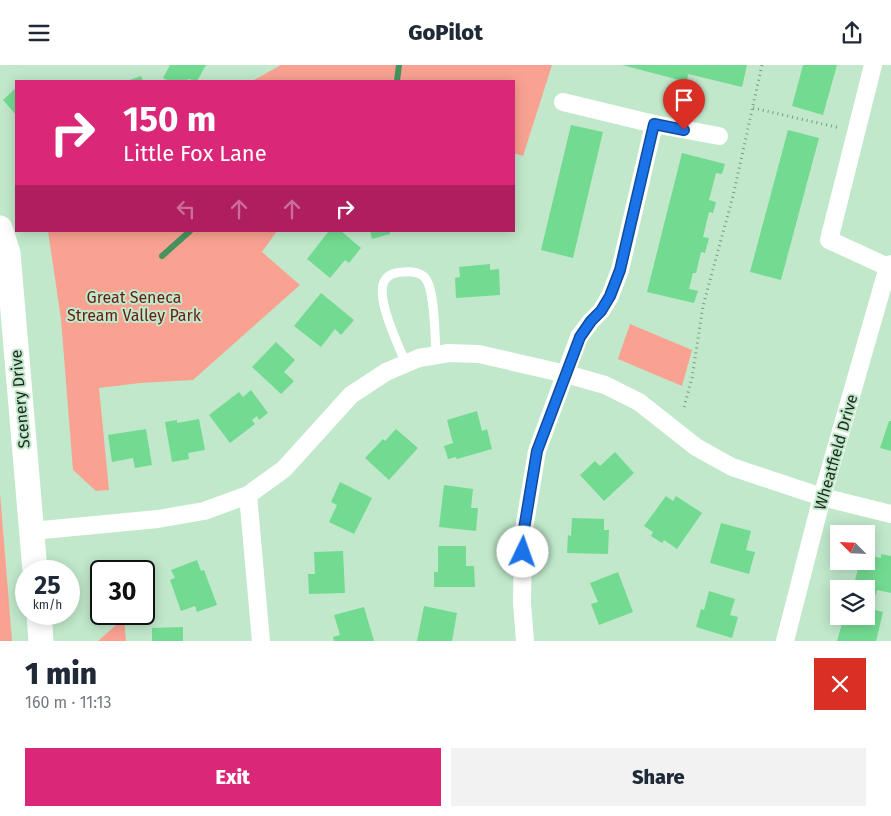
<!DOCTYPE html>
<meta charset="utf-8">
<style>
body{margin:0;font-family:"Fira Sans",sans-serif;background:#f2f2f3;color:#1f2937;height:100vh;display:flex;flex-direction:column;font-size:19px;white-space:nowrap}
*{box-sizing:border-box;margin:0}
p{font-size:16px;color:#747a83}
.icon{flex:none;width:28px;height:28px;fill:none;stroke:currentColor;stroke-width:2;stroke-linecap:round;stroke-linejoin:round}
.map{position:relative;height:576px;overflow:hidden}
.side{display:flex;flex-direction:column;background:#fff;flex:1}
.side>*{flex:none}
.hud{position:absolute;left:15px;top:15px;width:500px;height:152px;border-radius:0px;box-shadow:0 2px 12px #0003;background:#db2777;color:#fff;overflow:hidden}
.needle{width:32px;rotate:294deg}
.tools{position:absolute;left:830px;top:460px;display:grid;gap:10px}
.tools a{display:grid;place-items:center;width:45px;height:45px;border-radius:0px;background:#fff;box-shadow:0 2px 12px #0003;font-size:25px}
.speed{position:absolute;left:15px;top:495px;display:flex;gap:10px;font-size:25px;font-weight:700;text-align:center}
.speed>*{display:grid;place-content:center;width:65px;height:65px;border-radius:50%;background:#fff;box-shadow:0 2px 12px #0003;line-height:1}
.speed small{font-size:12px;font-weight:400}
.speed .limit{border:2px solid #111;border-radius:8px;background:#fff;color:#111}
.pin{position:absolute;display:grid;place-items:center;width:42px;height:42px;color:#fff;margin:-51px -21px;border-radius:50% 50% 50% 0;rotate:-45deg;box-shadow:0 0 5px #0007}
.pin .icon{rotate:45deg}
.me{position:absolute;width:55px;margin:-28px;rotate:3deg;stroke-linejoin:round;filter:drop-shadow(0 0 4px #0008)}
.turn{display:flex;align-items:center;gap:18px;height:105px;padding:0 25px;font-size:22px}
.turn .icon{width:65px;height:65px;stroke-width:2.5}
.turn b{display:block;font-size:35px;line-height:42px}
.lanes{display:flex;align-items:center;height:48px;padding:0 25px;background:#0003;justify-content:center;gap:25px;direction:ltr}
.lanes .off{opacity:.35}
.round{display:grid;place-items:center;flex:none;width:52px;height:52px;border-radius:0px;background:#f2f2f3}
.summary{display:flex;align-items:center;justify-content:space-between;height:85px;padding:0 25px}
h1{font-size:30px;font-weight:800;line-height:38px}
.button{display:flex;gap:10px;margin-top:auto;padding:10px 25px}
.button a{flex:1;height:58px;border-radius:0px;background:#db2777;color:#fff;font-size:20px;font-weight:800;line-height:58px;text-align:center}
.button a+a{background:#f2f2f3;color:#1f2937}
header{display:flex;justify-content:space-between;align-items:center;height:65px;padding:0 25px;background:#fff;font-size:22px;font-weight:800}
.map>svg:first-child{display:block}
.green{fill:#f9a291}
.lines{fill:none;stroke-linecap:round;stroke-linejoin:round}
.stream{stroke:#46935d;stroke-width:6}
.building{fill:#72db91}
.path{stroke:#7c9982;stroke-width:3;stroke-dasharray:1 4;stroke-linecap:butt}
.lane{stroke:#fff;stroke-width:9}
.street{stroke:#fff;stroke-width:18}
.secondary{stroke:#fff;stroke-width:25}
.route-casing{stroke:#114b97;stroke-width:12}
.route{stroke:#1a73e8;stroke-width:9}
.labels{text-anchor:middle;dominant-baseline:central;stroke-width:4;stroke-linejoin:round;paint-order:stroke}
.park-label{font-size:16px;fill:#651e13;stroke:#c1e8ca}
.street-label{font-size:16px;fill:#1a281d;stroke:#c1e8ca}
</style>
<header><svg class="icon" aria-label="menu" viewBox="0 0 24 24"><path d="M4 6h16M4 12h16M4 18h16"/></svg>GoPilot<svg class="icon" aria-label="share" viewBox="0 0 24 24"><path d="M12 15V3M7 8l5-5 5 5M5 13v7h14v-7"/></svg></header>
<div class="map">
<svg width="891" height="576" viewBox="0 0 891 576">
<rect width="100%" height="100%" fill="#c1e8ca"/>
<g class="green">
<polygon points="281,0 552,0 523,91 514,88 514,16 252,16"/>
<polygon points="48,166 277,166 262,187 300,220 193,315 140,318 99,323 109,425 96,426 73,405 61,254"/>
<polygon points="630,259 692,285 682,321 618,294"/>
<polygon points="0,428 12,576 0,576"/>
<polygon points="124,553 126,576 98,576"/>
</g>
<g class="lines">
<g class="stream">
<polyline points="397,16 399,0"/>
<polyline points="162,191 190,166"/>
</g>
</g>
<g class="building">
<polygon points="170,0 206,0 197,16 188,14 187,16 169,16 163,13"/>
<polygon points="622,0 747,0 742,22 688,9 687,17"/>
<polygon points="803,0 837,0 823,50 792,41"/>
<polygon points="141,11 143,16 127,16"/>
<polygon points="16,23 16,50 3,35"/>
<polygon points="571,60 603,67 573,193 541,185"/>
<polygon points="788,65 819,73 781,215 750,207"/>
<polygon points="682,88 725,99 722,109 716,108 709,135 716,137 713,148 709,147 703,172 709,173 705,188 701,187 696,208 693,208 689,224 698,226 694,238 647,227"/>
<polygon points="329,166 341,166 361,183 349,198 345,195 330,213 307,194"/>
<polygon points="370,166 390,166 390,169 372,174"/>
<polygon points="490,199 490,205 499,204 500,230 456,233 455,213 460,212 459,202"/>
<polygon points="321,228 354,255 341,270 335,264 321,282 294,261"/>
<polygon points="276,277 295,295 284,307 294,316 281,329 252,302"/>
<polygon points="251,325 268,348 259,355 257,351 252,355 255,359 230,378 209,350 239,327 243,332"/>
<polygon points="477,346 482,366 487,364 492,384 457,394 456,392 448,394 444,381 453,378 447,355"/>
<polygon points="199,354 205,385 188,388 189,394 172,397 165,357 177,355 177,358"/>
<polygon points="889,356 891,356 891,386 880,383"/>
<polygon points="146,364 152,400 135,403 133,393 112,397 108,370"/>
<polygon points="396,364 418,383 389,415 365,393 383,374 385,376"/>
<polygon points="615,387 634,408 604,436 580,410 595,396 600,401"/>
<polygon points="340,417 372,433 354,469 329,457 337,440 331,437"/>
<polygon points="444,420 473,424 471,443 478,443 476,466 439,462"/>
<polygon points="666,431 673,436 676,431 702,448 677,484 664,475 662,478 651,471 653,467 644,461"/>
<polygon points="572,453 604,454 604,465 609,465 608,489 567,488 568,470 571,471"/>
<polygon points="721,458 751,466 746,485 755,487 749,509 710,498"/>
<polygon points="438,481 466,481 466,501 474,501 475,522 434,522 434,507 438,507"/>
<polygon points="343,486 345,528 309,529 308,509 315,509 314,487"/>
<polygon points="881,489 891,491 891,528 877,525 876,530 866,528 866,522 854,519 860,496 866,496 866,490 881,493"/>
<polygon points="197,495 201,506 204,505 217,540 197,547 195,541 181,546 170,515 175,513 171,505"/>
<polygon points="618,507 633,547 599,560 591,539 598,537 590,518"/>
<polygon points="709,526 735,534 730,550 738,552 732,573 696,562 701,544 704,545"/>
<polygon points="424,541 457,548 452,576 417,576"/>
<polygon points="364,542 374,576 334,576 333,572 340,570 334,550"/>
<polygon points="866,543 883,547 876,576 837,576 842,559 846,561 849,551 866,551"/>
<polygon points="183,562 183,576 152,576 152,563"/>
</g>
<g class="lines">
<g class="path">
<polyline points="753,43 840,63"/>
<polyline points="684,342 692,313 703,241 733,131 762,0"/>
</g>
<path class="lane" d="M406 299C399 281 374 231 385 215 389 208 398 207 405 207 412 206 422 208 426 214 435 227 435 273 436 290"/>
<g class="street">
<polyline points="873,0 829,175 888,202"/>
<polyline points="563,37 654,59 719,71"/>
<polyline points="248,430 261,576"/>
<polyline points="32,466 158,454 204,446 248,430 284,404 351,330 386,307 419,293 449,288 479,289 566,309 605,320 639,337 696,382 732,402 822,432 891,449"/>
<polyline points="525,576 522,538 523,470 537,386 579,272 591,256 601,246 610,231 620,205 654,59"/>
<polyline points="785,576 822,432 888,202 891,199"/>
</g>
<g class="secondary">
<polyline points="0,163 8,188 35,506"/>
<polyline points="39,549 41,576"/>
</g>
</g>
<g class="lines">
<g class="route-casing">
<polyline id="route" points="523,487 523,470 537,386 580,272 591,256 601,246 610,231 620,205 654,59 684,65"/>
</g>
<use href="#route" class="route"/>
</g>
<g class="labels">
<g class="park-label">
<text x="134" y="232">Great Seneca<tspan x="134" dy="18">Stream Valley Park</tspan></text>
</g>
<g class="street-label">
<text transform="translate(20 334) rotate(-95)">Scenery Drive</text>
<text transform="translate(836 387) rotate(-74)">Wheatfield Drive</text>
</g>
</g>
</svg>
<div class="tools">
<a><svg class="needle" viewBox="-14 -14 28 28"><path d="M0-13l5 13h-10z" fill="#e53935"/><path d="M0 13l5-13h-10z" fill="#747a83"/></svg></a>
<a><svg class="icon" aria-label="layers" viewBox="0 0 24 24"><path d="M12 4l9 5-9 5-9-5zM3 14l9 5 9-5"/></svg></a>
</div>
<div class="speed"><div>25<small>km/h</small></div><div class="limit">30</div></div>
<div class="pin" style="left:684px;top:65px;background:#d93025"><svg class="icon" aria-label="arrive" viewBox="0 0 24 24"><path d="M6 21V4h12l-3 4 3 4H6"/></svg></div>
<svg class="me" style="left:523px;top:487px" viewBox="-20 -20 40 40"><circle r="19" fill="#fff"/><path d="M0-13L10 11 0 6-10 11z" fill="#1a73e8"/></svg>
<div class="hud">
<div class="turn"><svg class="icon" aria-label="right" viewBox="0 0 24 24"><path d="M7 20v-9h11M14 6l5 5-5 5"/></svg><div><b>150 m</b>Little Fox Lane</div></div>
<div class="lanes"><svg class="icon off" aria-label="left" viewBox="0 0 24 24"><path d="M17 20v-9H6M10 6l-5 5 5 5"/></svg><svg class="icon off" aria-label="ahead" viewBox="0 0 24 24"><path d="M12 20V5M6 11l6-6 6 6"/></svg><svg class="icon off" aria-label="ahead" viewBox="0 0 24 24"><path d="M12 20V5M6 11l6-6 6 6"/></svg><svg class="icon" aria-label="right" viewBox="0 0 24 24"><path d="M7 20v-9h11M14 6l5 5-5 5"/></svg></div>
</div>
</div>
<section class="side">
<div class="summary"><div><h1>1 min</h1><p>160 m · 11:13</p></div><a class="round" style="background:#d93025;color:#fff"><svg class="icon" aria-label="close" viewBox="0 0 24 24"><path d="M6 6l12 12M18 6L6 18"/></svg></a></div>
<div class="button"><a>Exit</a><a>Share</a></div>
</section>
